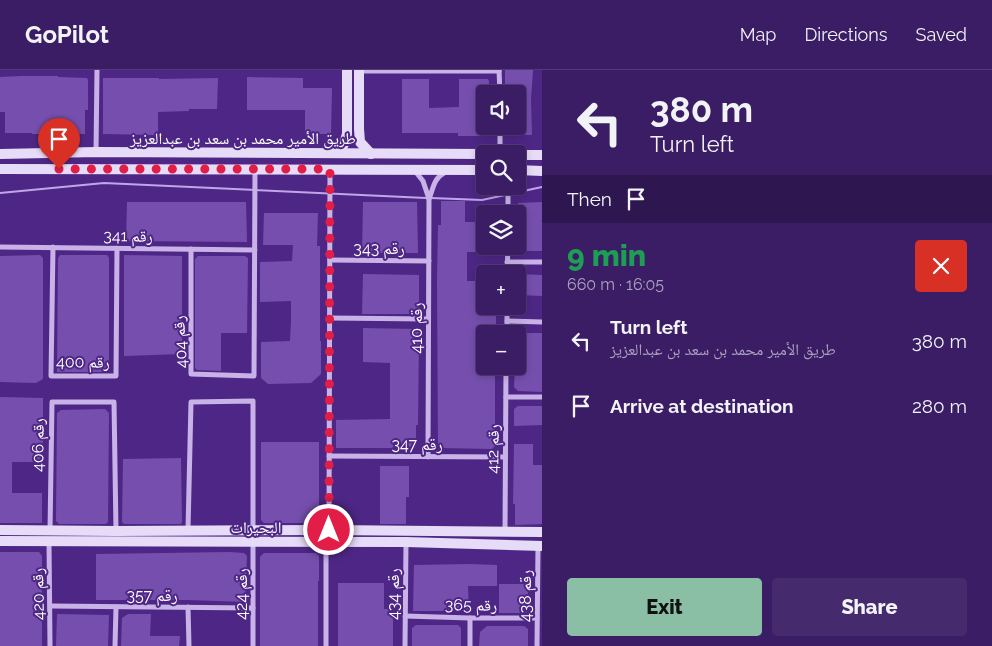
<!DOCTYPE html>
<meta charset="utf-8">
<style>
body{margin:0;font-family:Raleway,"Noto Naskh Arabic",sans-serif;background:#452a6d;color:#f1f3f6;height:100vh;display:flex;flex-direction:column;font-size:19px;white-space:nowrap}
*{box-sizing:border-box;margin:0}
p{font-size:16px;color:#aba2bf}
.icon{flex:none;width:28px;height:28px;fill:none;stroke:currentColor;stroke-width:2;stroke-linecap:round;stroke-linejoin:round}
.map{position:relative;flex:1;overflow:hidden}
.panel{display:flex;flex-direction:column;background:#3a1d64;width:450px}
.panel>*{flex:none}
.banner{background:#3a1d64;color:#f1f3f6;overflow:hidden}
.tools{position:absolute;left:476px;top:15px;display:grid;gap:10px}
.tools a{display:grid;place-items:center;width:50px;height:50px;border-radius:5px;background:#3a1d64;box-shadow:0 2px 8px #0003,0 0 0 1px #543b78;font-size:25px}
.pin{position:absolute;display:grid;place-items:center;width:42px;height:42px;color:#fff;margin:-51px -21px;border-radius:50% 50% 50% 0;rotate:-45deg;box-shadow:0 0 5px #0007}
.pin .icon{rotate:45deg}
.me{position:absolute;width:55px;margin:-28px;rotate:0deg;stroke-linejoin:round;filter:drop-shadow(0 0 4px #0008)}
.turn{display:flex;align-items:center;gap:18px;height:105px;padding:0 25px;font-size:22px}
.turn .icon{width:65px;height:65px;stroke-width:2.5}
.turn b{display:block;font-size:35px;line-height:42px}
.then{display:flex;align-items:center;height:48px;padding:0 25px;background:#0003;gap:10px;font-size:19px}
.round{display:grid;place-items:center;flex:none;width:52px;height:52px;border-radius:5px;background:#452a6d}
.summary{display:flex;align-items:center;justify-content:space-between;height:85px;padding:0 25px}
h1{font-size:30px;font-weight:800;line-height:38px;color:#1e9e55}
.action{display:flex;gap:10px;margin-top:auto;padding:10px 25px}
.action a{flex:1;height:58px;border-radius:5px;background:#8abfa5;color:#111;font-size:20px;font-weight:800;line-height:58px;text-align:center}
.action a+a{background:#452a6d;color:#f1f3f6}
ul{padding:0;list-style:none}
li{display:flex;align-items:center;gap:15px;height:65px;padding:0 25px}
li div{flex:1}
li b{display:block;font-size:19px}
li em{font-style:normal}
header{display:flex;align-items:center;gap:30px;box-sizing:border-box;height:70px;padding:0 25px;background:#3a1d64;border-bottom:1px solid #543b78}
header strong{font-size:24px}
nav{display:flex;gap:28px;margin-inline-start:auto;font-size:18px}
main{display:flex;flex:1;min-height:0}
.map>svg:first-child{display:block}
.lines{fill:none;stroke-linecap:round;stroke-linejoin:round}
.stream{stroke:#c0a6e9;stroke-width:2}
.building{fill:#764fae}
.street{stroke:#c8b2e8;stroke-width:5}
.secondary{stroke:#e7dcf7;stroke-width:10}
.route{stroke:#e11d48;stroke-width:9;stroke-dasharray:0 16.2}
.labels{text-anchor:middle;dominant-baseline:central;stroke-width:4;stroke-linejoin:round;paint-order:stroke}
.street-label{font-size:16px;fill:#fff;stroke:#4e2786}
</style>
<header>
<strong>GoPilot</strong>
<nav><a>Map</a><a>Directions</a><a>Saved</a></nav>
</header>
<main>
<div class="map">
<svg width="542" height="576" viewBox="0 0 542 576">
<rect width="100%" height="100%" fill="#4e2786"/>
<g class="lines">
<g class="stream">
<polyline points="0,123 104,113 426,128"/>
<polyline points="431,128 482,130 542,117"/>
</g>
</g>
<g class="building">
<polygon points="505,0 533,0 531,29 532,65 506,65 506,56 518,56 518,24 505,24"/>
<polygon points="21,6 58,6 58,7 87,8 88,10 88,40 85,40 85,64 32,64 32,63 5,63 5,42 0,42 0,7"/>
<polygon points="247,7 303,8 303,18 332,18 331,64 305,64 305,40 247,40"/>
<polygon points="103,8 159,8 159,9 218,8 217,39 189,39 189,41 158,42 158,65 103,64"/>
<polygon points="402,9 429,9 429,38 459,37 459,9 488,9 489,11 489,24 485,24 486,66 458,66 458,63 402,63"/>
<polygon points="441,131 465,131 465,152 485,152 485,176 496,176 496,182 467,182 467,211 485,211 485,236 496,236 496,264 485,264 485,296 495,296 495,376 492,379 440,378 438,376 437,210 438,155 441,155"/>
<polygon points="127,132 246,132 247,172 126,171"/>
<polygon points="363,132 417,132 418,183 362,183"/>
<polygon points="542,132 542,181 519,181 513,176 518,176 518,133"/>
<polygon points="264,143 318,143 317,176 320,176 320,271 321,271 321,304 311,313 268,314 261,308 261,272 290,271 291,251 291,231 260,232 260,192 292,191 293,175 263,175"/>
<polygon points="40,185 43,188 43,309 36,313 0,312 0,186"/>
<polygon points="60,185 107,185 109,188 109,299 107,302 57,302 58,188"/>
<polygon points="124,185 182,186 182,284 124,286"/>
<polygon points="198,186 245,186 248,188 247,263 221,263 221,301 197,300 195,298 195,189"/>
<polygon points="363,204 419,205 419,244 362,244"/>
<polygon points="519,204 542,205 542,226 518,225 518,206"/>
<polygon points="363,258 417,259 419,262 418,355 416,355 416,378 336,378 336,350 390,349 390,293 363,292"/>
<polygon points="518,263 542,263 542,322 518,321 514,317 515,296 518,296"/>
<polygon points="0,327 43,328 43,392 12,392 12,423 42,423 42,453 0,453"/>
<polygon points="518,336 542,336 542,355 514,356 514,339"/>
<polygon points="105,339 109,343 108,452 106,454 59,454 56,451 57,343 61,340"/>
<polygon points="261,372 319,372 319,449 314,453 264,453 261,450"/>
<polygon points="514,374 533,374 533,395 542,395 542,454 515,455 515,434 513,434"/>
<polygon points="181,388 182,452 181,454 124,454 122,452 123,389"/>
<polygon points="380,396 409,396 409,427 406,427 406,454 380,454"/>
<polygon points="0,482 39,482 42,486 42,576 0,576"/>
<polygon points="229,482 244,483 247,486 245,532 188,530 96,530 96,484"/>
<polygon points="264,483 316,483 319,486 319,511 318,511 318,576 260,576 260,487"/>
<polygon points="468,494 497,495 497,516 468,516 469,541 413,541 414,495"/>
<polygon points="338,513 384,513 384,539 393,539 393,576 338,576"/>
<polygon points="499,514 528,514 528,540 525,543 499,543"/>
<polygon points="57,544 109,545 108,576 56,576"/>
<polygon points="128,544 151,544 150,566 180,566 179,576 121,576 122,548"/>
<polygon points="416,555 458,555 461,558 461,576 412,576 412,558"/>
<polygon points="487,556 524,556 528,559 528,576 479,576 480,562"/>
</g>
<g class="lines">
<g class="street">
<polyline points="499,0 500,24"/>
<polyline points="359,1 499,1"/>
<polyline points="500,56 500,84"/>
<polyline points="96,82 97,0"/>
<polyline points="415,101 423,111 429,129 428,387"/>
<path d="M429 129C433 119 434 108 444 103"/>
<polyline points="508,144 508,116"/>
<polyline points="0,177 255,180"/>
<polyline points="53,177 51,306 116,306 117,178"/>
<polyline points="191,179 191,304 254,306 255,100"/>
<polyline points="330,190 429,191"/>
<polyline points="507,192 542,192"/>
<polyline points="507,204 508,176"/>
<polyline points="330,248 428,249"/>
<polyline points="507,251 542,252"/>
<polyline points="507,264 507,236"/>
<polyline points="506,327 542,327"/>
<polyline points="329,386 505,387"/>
<polyline points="188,460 191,332 253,331 253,460"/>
<polyline points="329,460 330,99"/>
<polyline points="50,461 52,332 114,332 116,461"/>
<polyline points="505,462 506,296"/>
<polyline points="49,472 50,576"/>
<polyline points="51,536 253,538"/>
<polyline points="188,537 189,576"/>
<polyline points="405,546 470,548 537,548"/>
<polyline points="115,576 116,537"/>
<polyline points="253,576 253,472"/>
<polyline points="326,576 326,472"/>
<polyline points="405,576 406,472"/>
<polyline points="470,576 470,548"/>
<polyline points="537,576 538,475"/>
</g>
<g class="secondary">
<polyline points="359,0 359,59 360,72 371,84"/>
<polyline points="339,83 344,74 347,64 347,0"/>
<polyline points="0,84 96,82 485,84"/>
<polyline points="518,85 542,85"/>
<polyline points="0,99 485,100"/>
<polyline points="518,100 542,101"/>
<polyline points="0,460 116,461 329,460 542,462"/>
<polyline points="0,471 406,472 542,476"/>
</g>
</g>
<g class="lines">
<polyline class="route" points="59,99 330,99 329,460"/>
</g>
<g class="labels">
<g class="street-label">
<text x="243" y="68">طريق الأمير محمد بن سعد بن عبدالعزيز</text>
<text transform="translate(128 166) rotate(1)">رقم 341</text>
<text x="379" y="178">رقم 343</text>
<text transform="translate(416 258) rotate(-90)">رقم 410</text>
<text transform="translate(180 272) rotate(-93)">رقم 404</text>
<text transform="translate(83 292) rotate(1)">رقم 400</text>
<text x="417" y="374">رقم 347</text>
<text transform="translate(38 375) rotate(-89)">رقم 406</text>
<text transform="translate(493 379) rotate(-89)">رقم 412</text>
<text x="256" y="457">البحيرات</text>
<text transform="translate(38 524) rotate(-91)">رقم 420</text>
<text transform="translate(241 524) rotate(-90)">رقم 424</text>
<text transform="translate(393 524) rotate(-90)">رقم 434</text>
<text x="152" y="525">رقم 357</text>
<text transform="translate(525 526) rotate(-90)">رقم 438</text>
<text transform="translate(471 535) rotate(1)">رقم 365</text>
</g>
</g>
</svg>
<div class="tools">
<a><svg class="icon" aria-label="sound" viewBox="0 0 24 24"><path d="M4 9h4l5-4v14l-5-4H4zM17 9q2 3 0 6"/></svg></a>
<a><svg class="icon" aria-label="search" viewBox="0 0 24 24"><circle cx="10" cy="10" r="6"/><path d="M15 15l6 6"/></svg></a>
<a><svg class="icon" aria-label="layers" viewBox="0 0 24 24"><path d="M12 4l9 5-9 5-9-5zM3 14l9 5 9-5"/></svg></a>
<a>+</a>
<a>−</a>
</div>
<div class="pin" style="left:59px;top:99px;background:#d93025"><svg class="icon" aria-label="arrive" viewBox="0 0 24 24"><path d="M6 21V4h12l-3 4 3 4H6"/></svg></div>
<svg class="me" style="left:329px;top:460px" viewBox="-20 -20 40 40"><circle r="17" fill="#e11d48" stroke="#fff" stroke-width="3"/><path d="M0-11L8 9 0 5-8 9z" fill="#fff"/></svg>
</div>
<section class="panel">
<div class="banner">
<div class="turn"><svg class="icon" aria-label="left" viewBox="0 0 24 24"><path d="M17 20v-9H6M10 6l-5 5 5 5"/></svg><div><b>380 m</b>Turn left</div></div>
<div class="then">Then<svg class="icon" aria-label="arrive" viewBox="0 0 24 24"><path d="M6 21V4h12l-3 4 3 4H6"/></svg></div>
</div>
<div class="summary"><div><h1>9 min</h1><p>660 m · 16:05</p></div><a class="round" style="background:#d93025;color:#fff"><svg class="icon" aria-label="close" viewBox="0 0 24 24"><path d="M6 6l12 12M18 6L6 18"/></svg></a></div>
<ul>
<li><svg class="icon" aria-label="left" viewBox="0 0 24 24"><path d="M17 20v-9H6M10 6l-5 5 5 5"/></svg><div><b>Turn left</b><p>طريق الأمير محمد بن سعد بن عبدالعزيز</p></div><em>380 m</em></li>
<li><svg class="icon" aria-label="arrive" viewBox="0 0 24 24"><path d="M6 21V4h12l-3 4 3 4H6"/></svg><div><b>Arrive at destination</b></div><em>280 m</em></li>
</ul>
<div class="action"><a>Exit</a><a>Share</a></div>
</section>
</main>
